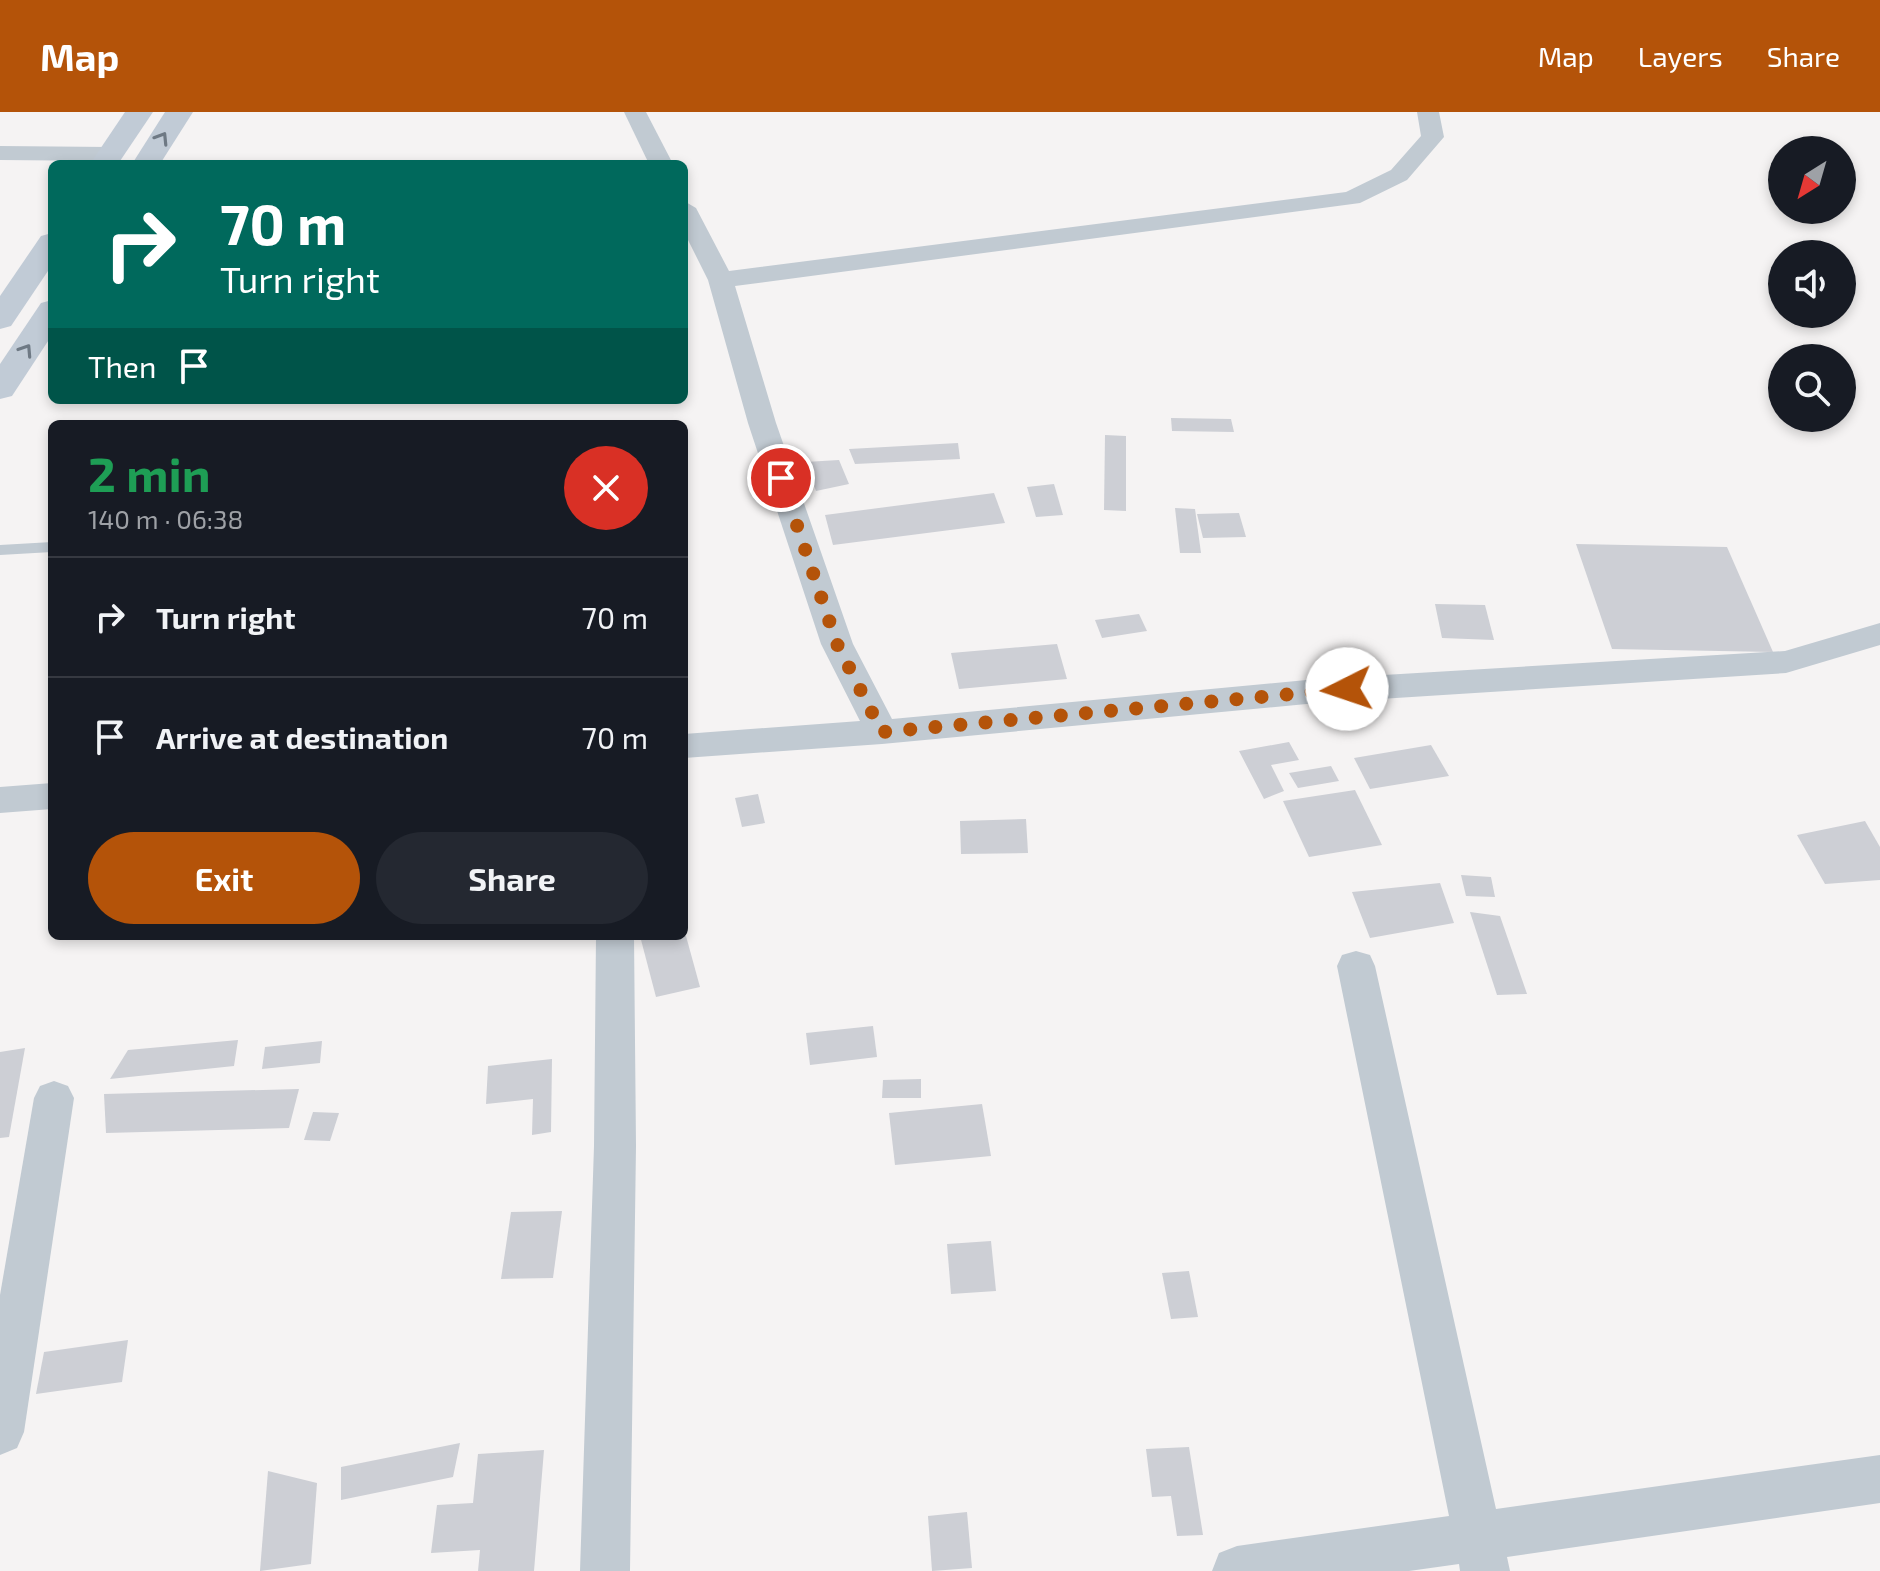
<!DOCTYPE html>
<meta charset="utf-8">
<style>
body{margin:0;font-family:"Exo 2",sans-serif;background:#242831;color:#f1f3f6;height:100vh;display:flex;flex-direction:column;font-size:30px;white-space:nowrap}
*{box-sizing:border-box;margin:0}
p{font-size:26px;color:#9ea1a6}
.icon{flex:none;width:44px;height:44px;fill:none;stroke:currentColor;stroke-width:2;stroke-linecap:round;stroke-linejoin:round}
.map{position:relative;flex:1;overflow:hidden}
.side{position:absolute;left:48px;top:308px;width:640px;height:520px;display:flex;flex-direction:column;background:#171b24;border-radius:12px;box-shadow:0 4px 12px #0003}
.side>*{flex:none}
.top-card{position:absolute;left:48px;top:48px;width:640px;height:244px;border-radius:12px;box-shadow:0 4px 12px #0003;background:#00695c;color:#fff;overflow:hidden}
.needle{width:52px;rotate:217deg}
.controls{position:absolute;left:1768px;top:24px;display:grid;gap:16px}
.controls a{display:grid;place-items:center;width:88px;height:88px;border-radius:50%;background:#171b24;box-shadow:0 4px 12px #0003;font-size:40px}
.pin{position:absolute;display:grid;place-items:center;width:68px;height:68px;color:#fff;margin:-34px;border:4px solid #fff;border-radius:50%;box-shadow:0 2px 8px #0007}
.me{position:absolute;width:88px;margin:-44px;rotate:266deg;stroke-linejoin:round;filter:drop-shadow(0 0 6px #0008)}
.turn{display:flex;align-items:center;gap:28px;height:168px;padding:0 40px;font-size:36px}
.turn .icon{width:104px;height:104px;stroke-width:2.5}
.turn b{display:block;font-size:56px;line-height:68px}
.then{display:flex;align-items:center;height:76px;padding:0 40px;background:#0003;gap:16px;font-size:30px}
.round{display:grid;place-items:center;flex:none;width:84px;height:84px;border-radius:42px;background:#242831}
.summary{display:flex;align-items:center;justify-content:space-between;height:136px;padding:0 40px}
h1{font-size:48px;font-weight:700;line-height:60px;color:#1e9e55}
.action{display:flex;gap:16px;margin-top:auto;padding:16px 40px}
.action a{flex:1;height:92px;border-radius:48px;background:#b45309;color:#fff;font-size:32px;font-weight:700;line-height:92px;text-align:center}
.action a+a{background:#242831;color:#f1f3f6}
ul{padding:0;list-style:none}
li{display:flex;align-items:center;gap:24px;height:120px;padding:0 40px;border-top:2px solid #363941}
li div{flex:1}
li b{display:block;font-size:30px}
li em{font-style:normal}
header{display:flex;align-items:center;gap:48px;box-sizing:border-box;height:112px;padding:0 40px;background:#b45309;color:#fff}
header strong{font-size:38px}
nav{display:flex;gap:44px;margin-inline-start:auto;font-size:28px}
.map>svg:first-child{display:block}
.building{fill:#cdcfd5}
.lines{fill:none;stroke-linecap:round;stroke-linejoin:round}
.lane{fill:#c1cad2;fill-rule:evenodd}
.street{fill:#c1cad2;fill-rule:evenodd}
.secondary{fill:#c1cbd6;fill-rule:evenodd}
.oneway{stroke:#6e7984}
.route{stroke:#b45309;stroke-width:14;stroke-dasharray:0 25.2}
</style>
<header>
<strong>Map</strong>
<nav><a>Map</a><a>Layers</a><a>Share</a></nav>
</header>
<div class="map">
<svg width="1880" height="1459" viewBox="0 0 1880 1459">
<rect width="100%" height="100%" fill="#f5f3f3"/>
<g class="building">
<polygon points="1171,306 1231,307 1234,320 1172,319"/>
<polygon points="1105,323 1126,324 1126,399 1104,398"/>
<polygon points="958,331 960,347 855,352 849,337"/>
<polygon points="839,348 849,372 816,379 805,350"/>
<polygon points="1054,372 1063,403 1036,405 1027,375"/>
<polygon points="994,381 1005,411 833,433 825,403"/>
<polygon points="1175,396 1195,397 1201,441 1180,441"/>
<polygon points="1239,401 1246,425 1203,426 1197,402"/>
<polygon points="1576,432 1727,435 1773,540 1612,537"/>
<polygon points="1435,492 1485,493 1494,528 1442,526"/>
<polygon points="1139,502 1147,519 1102,526 1095,508"/>
<polygon points="1057,532 1067,567 959,577 951,541"/>
<polygon points="1289,630 1299,648 1271,653 1284,679 1264,687 1239,639"/>
<polygon points="1431,633 1449,664 1370,677 1354,646"/>
<polygon points="1331,654 1339,669 1298,676 1289,661"/>
<polygon points="1355,678 1382,733 1309,745 1283,689"/>
<polygon points="758,682 765,711 742,715 735,686"/>
<polygon points="1026,707 1028,741 961,742 960,709"/>
<polygon points="1865,709 1880,735 1880,768 1825,772 1797,723"/>
<polygon points="1461,763 1491,765 1495,785 1466,784"/>
<polygon points="1440,771 1454,811 1370,826 1352,780"/>
<polygon points="1470,800 1500,804 1527,882 1497,883"/>
<polygon points="640,824 686,824 700,875 656,885"/>
<polygon points="873,914 877,945 810,953 806,921"/>
<polygon points="238,928 234,954 110,967 128,938"/>
<polygon points="322,929 320,951 262,957 265,935"/>
<polygon points="25,936 9,1025 0,1026 0,940"/>
<polygon points="552,947 551,1020 532,1023 533,987 486,992 488,954"/>
<polygon points="921,967 921,986 882,986 883,968"/>
<polygon points="299,977 289,1016 106,1021 104,982"/>
<polygon points="982,992 991,1044 895,1053 889,1001"/>
<polygon points="313,1000 339,1001 330,1029 304,1028"/>
<polygon points="562,1099 553,1166 501,1167 511,1100"/>
<polygon points="991,1129 996,1179 951,1182 947,1132"/>
<polygon points="1189,1159 1198,1205 1171,1207 1162,1161"/>
<polygon points="128,1228 122,1270 36,1282 44,1240"/>
<polygon points="460,1331 453,1365 341,1388 341,1355"/>
<polygon points="1189,1335 1203,1423 1177,1424 1171,1384 1152,1385 1146,1337"/>
<polygon points="544,1338 534,1459 478,1459 480,1438 431,1441 437,1393 473,1391 478,1342"/>
<polygon points="268,1359 317,1371 311,1452 260,1459"/>
<polygon points="967,1400 972,1456 932,1459 928,1404"/>
</g>
<g class="lines">
<polygon class="lane" points="52,430 52,440 0,443 0,433"/>
<g class="street">
<polygon points="624,0 646,0 673,52 649,52"/>
<polygon points="1417,0 1439,0 1444,25 1407,68 1360,91 735,174 776,311 853,532 892,607 1317,567 1785,539 1880,511 1880,533 1786,561 1317,591 882,632 684,646 684,622 860,609 821,532 748,311 708,168 684,120 684,89 696,96 729,159 1346,80 1391,58 1421,24"/>
<polygon points="0,34 110,35 122,42 110,49 0,48"/>
<polygon points="52,671 52,697 0,701 0,675"/>
<polygon points="596,824 634,824 636,1034 630,1459 580,1459 594,1034"/>
<polygon points="1356,839 1370,843 1375,854 1496,1397 1880,1343 1880,1391 1507,1445 1510,1459 1460,1459 1459,1452 1409,1459 1212,1459 1219,1441 1237,1434 1449,1404 1337,854 1342,843"/>
<polygon points="54,969 68,974 74,986 24,1320 17,1336 0,1343 0,1183 34,986 40,974"/>
</g>
<g class="secondary">
<polygon points="125,0 153,0 118,52 90,52"/>
<polygon points="165,0 193,0 160,52 132,52"/>
<polygon points="52,121 52,153 11,214 0,217 0,184 41,124"/>
<polygon points="52,188 52,223 12,284 0,287 0,252 41,191"/>
</g>
</g>
<defs><path id="oneway-chevron" d="M-2-3.5L2.5 0L-2 3.5" fill="none" stroke-width="1.6" stroke-linecap="round" stroke-linejoin="round" transform="scale(2)"/></defs>
<g class="oneway">
<use href="#oneway-chevron" transform="translate(162 26) rotate(-58)"/>
<use href="#oneway-chevron" transform="translate(26 238) rotate(-57)"/>
</g>
<g class="lines">
<polyline class="route" points="781,366 837,532 882,620 1347,577"/>
</g>
</svg>
<div class="controls">
<a><svg class="needle" viewBox="-14 -14 28 28"><path d="M0-13l5 13h-10z" fill="#e53935"/><path d="M0 13l5-13h-10z" fill="#9ea1a6"/></svg></a>
<a><svg class="icon" aria-label="sound" viewBox="0 0 24 24"><path d="M4 9h4l5-4v14l-5-4H4zM17 9q2 3 0 6"/></svg></a>
<a><svg class="icon" aria-label="search" viewBox="0 0 24 24"><circle cx="10" cy="10" r="6"/><path d="M15 15l6 6"/></svg></a>
</div>
<div class="pin" style="left:781px;top:366px;background:#d93025"><svg class="icon" aria-label="arrive" viewBox="0 0 24 24"><path d="M6 21V4h12l-3 4 3 4H6"/></svg></div>
<svg class="me" style="left:1347px;top:577px" viewBox="-20 -20 40 40"><circle r="19" fill="#fff"/><path d="M0-13L10 11 0 6-10 11z" fill="#b45309"/></svg>
<div class="top-card">
<div class="turn"><svg class="icon" aria-label="right" viewBox="0 0 24 24"><path d="M7 20v-9h11M14 6l5 5-5 5"/></svg><div><b>70 m</b>Turn right</div></div>
<div class="then">Then<svg class="icon" aria-label="arrive" viewBox="0 0 24 24"><path d="M6 21V4h12l-3 4 3 4H6"/></svg></div>
</div>
<section class="side">
<div class="summary"><div><h1>2 min</h1><p>140 m · 06:38</p></div><a class="round" style="background:#d93025;color:#fff"><svg class="icon" aria-label="close" viewBox="0 0 24 24"><path d="M6 6l12 12M18 6L6 18"/></svg></a></div>
<ul>
<li><svg class="icon" aria-label="right" viewBox="0 0 24 24"><path d="M7 20v-9h11M14 6l5 5-5 5"/></svg><div><b>Turn right</b></div><em>70 m</em></li>
<li><svg class="icon" aria-label="arrive" viewBox="0 0 24 24"><path d="M6 21V4h12l-3 4 3 4H6"/></svg><div><b>Arrive at destination</b></div><em>70 m</em></li>
</ul>
<div class="action"><a>Exit</a><a>Share</a></div>
</section>
</div>
